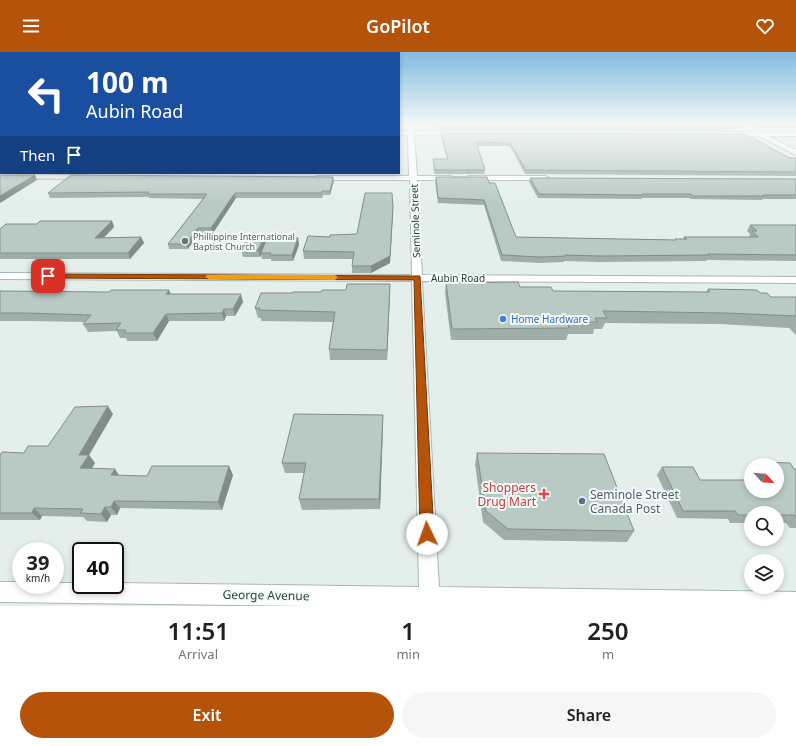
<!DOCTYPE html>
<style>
body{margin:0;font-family:"Noto Sans",sans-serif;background:#f6f6f6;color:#202124;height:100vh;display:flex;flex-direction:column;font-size:15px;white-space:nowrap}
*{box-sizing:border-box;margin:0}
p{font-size:13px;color:#757577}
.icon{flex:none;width:22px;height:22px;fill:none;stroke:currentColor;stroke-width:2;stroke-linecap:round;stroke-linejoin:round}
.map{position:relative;height:554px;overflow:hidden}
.side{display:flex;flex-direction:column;background:#fff;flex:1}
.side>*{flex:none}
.banner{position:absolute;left:0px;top:0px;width:400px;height:122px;box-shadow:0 2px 6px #0003;background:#1a4fa0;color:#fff;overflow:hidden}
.needle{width:26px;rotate:116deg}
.fabs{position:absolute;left:744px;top:406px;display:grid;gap:8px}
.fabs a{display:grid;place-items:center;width:40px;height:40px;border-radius:50%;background:#fff;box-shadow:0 2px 6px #0003;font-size:20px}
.speed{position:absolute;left:12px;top:490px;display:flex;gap:8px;font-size:20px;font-weight:700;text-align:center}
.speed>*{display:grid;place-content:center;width:52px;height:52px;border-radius:50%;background:#fff;box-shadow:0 2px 6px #0003;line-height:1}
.speed small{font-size:10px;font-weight:400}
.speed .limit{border:2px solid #111;border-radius:6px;background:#fff;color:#111}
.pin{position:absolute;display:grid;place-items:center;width:34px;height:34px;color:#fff;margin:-17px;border-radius:8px;box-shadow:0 2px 6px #0006}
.me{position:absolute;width:44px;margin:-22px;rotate:357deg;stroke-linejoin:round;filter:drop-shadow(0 0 3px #0008)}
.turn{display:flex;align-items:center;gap:14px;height:84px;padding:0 20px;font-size:18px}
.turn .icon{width:52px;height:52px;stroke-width:2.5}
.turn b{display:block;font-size:28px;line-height:34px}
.then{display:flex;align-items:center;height:38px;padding:0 20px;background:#0003;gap:8px;font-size:15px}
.eta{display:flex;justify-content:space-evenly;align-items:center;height:68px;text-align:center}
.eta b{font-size:24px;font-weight:600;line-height:28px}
.primary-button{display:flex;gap:8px;margin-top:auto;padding:8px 20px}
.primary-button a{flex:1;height:46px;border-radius:24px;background:#b45309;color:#fff;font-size:16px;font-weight:600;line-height:46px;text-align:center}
.primary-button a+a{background:#f6f6f6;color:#202124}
header{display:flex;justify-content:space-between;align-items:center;height:52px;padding:0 20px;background:#b45309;color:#fff;font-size:18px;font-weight:600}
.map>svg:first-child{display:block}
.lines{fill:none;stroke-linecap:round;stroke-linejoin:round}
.minor-casing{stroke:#a6b8b3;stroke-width:2}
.minor{fill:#fff;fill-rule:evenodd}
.wall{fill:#9faea9}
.shaded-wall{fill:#828d89}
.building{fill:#b9cac4;stroke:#828d89}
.route{fill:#b45309;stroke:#753606}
.slow{fill:#f59e0b}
.worship-dot{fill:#6b7280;stroke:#f6fbf8;stroke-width:1.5}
.shop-dot{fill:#3f7fe0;stroke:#f6fbf8;stroke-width:1.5}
.health-dot{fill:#e0444e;stroke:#f6fbf8;stroke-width:1.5}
.service-dot{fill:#5c6f8a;stroke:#f6fbf8;stroke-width:1.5}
.labels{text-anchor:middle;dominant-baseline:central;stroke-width:4;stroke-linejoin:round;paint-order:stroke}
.far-worship-label{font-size:9px;fill:#5b616d;stroke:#f6fbf8;text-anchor:start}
.street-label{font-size:10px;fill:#22433b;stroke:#f6fbf8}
.shop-label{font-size:10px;fill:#366cbe;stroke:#f6fbf8;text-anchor:start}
.near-health-label{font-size:12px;fill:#be3a42;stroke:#f6fbf8;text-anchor:end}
.near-service-label{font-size:12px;fill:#4e5e75;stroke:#f6fbf8;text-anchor:start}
.near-street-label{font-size:12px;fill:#22433b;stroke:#f6fbf8}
</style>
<header><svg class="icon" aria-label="menu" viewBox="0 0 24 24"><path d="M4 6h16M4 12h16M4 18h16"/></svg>GoPilot<svg class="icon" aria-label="heart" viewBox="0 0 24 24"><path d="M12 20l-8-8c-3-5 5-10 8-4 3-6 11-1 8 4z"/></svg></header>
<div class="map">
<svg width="796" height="554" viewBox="0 0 796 554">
<rect width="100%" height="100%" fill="#e4efeb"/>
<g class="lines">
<g class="minor-casing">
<g id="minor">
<polygon points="408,72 414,72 414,79 753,80 739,72 746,72 762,80 796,80 796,84 768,84 796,98 796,103 759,84 414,83 417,124 451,124 455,126 451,128 417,128 422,223 796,225 796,231 422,229 439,535 796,540 796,554 306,554 0,550 0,530 21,530 21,533 55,533 55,531 81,531 81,533 115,533 115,531 419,535 412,229 0,227 0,221 412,223 410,128 317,128 313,126 317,124 409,124 408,83 399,83 399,79 408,79"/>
<polygon points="0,122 85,123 89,125 85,127 0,126"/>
<polygon points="468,124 545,124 549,126 545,128 471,128 467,126"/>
</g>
</g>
<use href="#minor" class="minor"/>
</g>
<g class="wall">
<polygon points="438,72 743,72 744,73 743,76 734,76 733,78 439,78"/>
<polygon points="749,72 796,72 796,76 757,76"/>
<polygon points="441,81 796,106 796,124 525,122 510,94 477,94 485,118 484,122 434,122 433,107 447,107 441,85"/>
<polygon points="436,125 489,131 516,185 675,188 675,187 683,187 684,185 749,185 750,182 747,179 750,173 796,173 796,209 707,208 706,209 600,210 564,209 564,210 539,211 501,209 484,153 438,151 435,130"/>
<polygon points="530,126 796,127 796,147 762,147 762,148 691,147 689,146 642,146 641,147 538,146 529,130"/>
<polygon points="334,129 330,143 323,143 322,146 236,146 213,181 199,181 188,197 169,197 168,192 203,147 149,146 149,145 50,146 48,141"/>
<polygon points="393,162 390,211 371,221 352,221 352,214 353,207 304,207 303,199 330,185 357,182"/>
<polygon points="112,169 114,175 104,186 141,185 144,191 130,207 0,207 0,177 37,172"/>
<polygon points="298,186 299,193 293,209 271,209 271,207 262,207 261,203 260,205 243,205 241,198 267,187"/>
<polygon points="446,231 520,235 553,239 706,240 708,237 760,241 771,245 796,245 796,283 789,276 720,272 605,271 602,277 594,277 593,282 568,282 566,288 451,288 445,241"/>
<polygon points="390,232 387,308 330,308 329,297 333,270 261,269 261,266 258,266 255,256 292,241 321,240 346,238"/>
<polygon points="0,239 170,242 243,250 235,264 226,264 224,269 169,269 157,289 127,289 126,286 120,286 117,279 88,280 83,272 85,270 29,269 0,269"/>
<polygon points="113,362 89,403 95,411 91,417 115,417 119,424 147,424 233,423 222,458 120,456 117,463 111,463 107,470 87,469 83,465 42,464 40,468 0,468 0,403 24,401 48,394"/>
<polygon points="383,363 383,374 380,457 302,458 299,447 304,421 285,421 282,411"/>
<polygon points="477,401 634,479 627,490 504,488 483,470 475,412"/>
<polygon points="757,410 790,411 794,417 796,417 796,476 790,476 786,471 777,471 777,461 751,461 751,471 730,471 728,467 677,466 657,423 662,415 693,415 700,428 751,428 751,439 777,439 777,413 754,413"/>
</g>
<g class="shaded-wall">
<polygon points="35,123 37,128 0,151 0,144"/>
<polygon points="333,125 334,129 330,143 330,139"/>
<polygon points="235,141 236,146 213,181 211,176"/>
<polygon points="393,155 390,211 371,221 371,214"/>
<polygon points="112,169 114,175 98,191 95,186"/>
<polygon points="198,176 199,181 188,197 186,192"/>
<polygon points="266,182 267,189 261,201 261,203 260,205 258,198"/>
<polygon points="141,185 144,191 130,207 128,201"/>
<polygon points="298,186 299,193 293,209 292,203"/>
<polygon points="390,232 390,242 387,308 387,298"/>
<polygon points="169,238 172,245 166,242"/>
<polygon points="241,242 243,250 235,264 233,257"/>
<polygon points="224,257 226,264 224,269 222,261"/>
<polygon points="166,262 169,269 157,289 153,281"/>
<polygon points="108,354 113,362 89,403 95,411 87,425 80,416 79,403"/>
<polygon points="383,363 383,374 380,457 379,447"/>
<polygon points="229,414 233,423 222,458 218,450"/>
<polygon points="115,417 120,425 111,423"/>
<polygon points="114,449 120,456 117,463 111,455"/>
<polygon points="105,455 111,463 107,470 101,462"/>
<polygon points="34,456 42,464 40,468 32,461"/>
</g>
<g class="building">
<polygon points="439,72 743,72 744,73 729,73 734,75 440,75"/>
<polygon points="757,72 796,72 796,73 759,73"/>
<polygon points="441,81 746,82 789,106 796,106 796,120 526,118 510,91 476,90 485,118 435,118 433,107 448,107"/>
<rect x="0" y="105" width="1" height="11"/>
<polygon points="0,123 35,123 0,144"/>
<polygon points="71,123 333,125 330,139 322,139 321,141 235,141 211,176 198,176 186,192 168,192 207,142 147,142 149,140 48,141"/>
<polygon points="436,125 487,125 489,131 495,131 516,185 676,188 675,187 687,187 684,185 758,185 752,179 757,179 750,173 796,173 796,203 708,202 709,203 602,204 565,203 566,204 541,205 502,203 484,148 438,146"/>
<polygon points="530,126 796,127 796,143 763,143 764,144 693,144 691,142 642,142 643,143 539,142"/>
<polygon points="365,141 392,141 393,155 390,204 371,214 352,214 354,200 303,199 308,184 330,185 330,183 357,182"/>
<polygon points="40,169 112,169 95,186 141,185 128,201 0,201 0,177 6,172 37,172"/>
<polygon points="250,182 266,182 258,198 241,198"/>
<polygon points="267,186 298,186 292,203 270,203 271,201 261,201"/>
<polygon points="518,230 520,235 551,235 553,239 710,240 708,237 757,238 760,241 767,241 771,245 796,245 796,264 726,261 603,259 607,266 595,266 597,270 567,270 569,276 452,277 446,231"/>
<polygon points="347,232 390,232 387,298 329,297 335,260 259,258 260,256 255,256 261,241 292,241 293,240 321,240 322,238 346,238"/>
<polygon points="111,238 169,238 166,242 241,242 233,257 224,257 222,261 166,262 153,281 124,281 126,278 116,278 121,271 83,272 91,263 24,261 0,261 0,239 109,240"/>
<polygon points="108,354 79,403 89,403 80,416 115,417 111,423 147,424 152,414 229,414 218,450 114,449 111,455 105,455 101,462 80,461 83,457 34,456 32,461 0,461 0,403 2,400 24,401 28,394 48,394 75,355"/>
<polygon points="294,362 383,363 379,447 299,447 306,411 282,411"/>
<polygon points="477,401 604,402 634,479 508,477 486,459"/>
<polygon points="757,410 790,411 794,417 796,417 796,465 794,463 777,463 777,461 751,461 751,463 738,463 735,459 683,459 662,415 693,415 700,428 751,428 751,439 777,439 777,413 759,413"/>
</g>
<linearGradient id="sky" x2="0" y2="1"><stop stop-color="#82bce2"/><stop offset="0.48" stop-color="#f3f8f6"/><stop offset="1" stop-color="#f3f8f6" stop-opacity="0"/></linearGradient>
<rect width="796" height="150" fill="url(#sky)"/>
<polygon class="route" points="48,222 420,224 434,482 432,487 427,489 422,487 420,482 414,228 45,226 45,223"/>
<polygon class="slow" points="207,223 335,223 338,225 335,228 209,227 205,225"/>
<circle class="worship-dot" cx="185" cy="189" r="4"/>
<circle class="shop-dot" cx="503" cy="267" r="4"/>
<path class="health-dot" d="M542 436h4v4h4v4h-4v4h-4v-4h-4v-4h4z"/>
<circle class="service-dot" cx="582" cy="449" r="4"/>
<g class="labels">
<g class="far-worship-label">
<text x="193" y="184">Phillippine International<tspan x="193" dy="10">Baptist Church</tspan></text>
</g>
<g class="street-label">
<text transform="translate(415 169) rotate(-92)">Seminole Street</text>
<text x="458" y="226">Aubin Road</text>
</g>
<g class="shop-label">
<text x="511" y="267">Home Hardware</text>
</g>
<g class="near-health-label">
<text x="536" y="435">Shoppers<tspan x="536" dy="14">Drug Mart</tspan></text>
</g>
<g class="near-service-label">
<text x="590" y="442">Seminole Street<tspan x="590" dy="14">Canada Post</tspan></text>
</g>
<g class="near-street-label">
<text transform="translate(266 543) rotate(1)">George Avenue</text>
</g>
</g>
</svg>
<div class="fabs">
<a><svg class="needle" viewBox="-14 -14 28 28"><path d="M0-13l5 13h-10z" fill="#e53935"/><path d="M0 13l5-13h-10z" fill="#757577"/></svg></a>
<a><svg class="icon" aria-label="search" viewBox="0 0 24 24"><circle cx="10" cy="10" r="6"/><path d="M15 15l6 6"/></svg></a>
<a><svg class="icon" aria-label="layers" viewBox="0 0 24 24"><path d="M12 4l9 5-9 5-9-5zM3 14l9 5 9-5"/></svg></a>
</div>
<div class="speed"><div>39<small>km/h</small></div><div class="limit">40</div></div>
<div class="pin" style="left:48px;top:224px;background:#d93025"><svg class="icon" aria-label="arrive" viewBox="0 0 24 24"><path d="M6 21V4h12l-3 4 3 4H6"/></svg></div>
<svg class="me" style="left:427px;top:482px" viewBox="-20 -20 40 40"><circle r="19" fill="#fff"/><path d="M0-13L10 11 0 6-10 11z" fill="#b45309"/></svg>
<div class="banner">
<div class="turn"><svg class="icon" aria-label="left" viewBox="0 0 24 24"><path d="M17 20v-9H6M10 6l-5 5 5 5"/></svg><div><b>100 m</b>Aubin Road</div></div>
<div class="then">Then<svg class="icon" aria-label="arrive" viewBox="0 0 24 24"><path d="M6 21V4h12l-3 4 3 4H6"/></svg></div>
</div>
</div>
<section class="side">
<div class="eta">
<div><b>11:51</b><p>Arrival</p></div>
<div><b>1</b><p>min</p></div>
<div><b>250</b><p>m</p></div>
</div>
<div class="primary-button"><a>Exit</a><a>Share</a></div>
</section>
